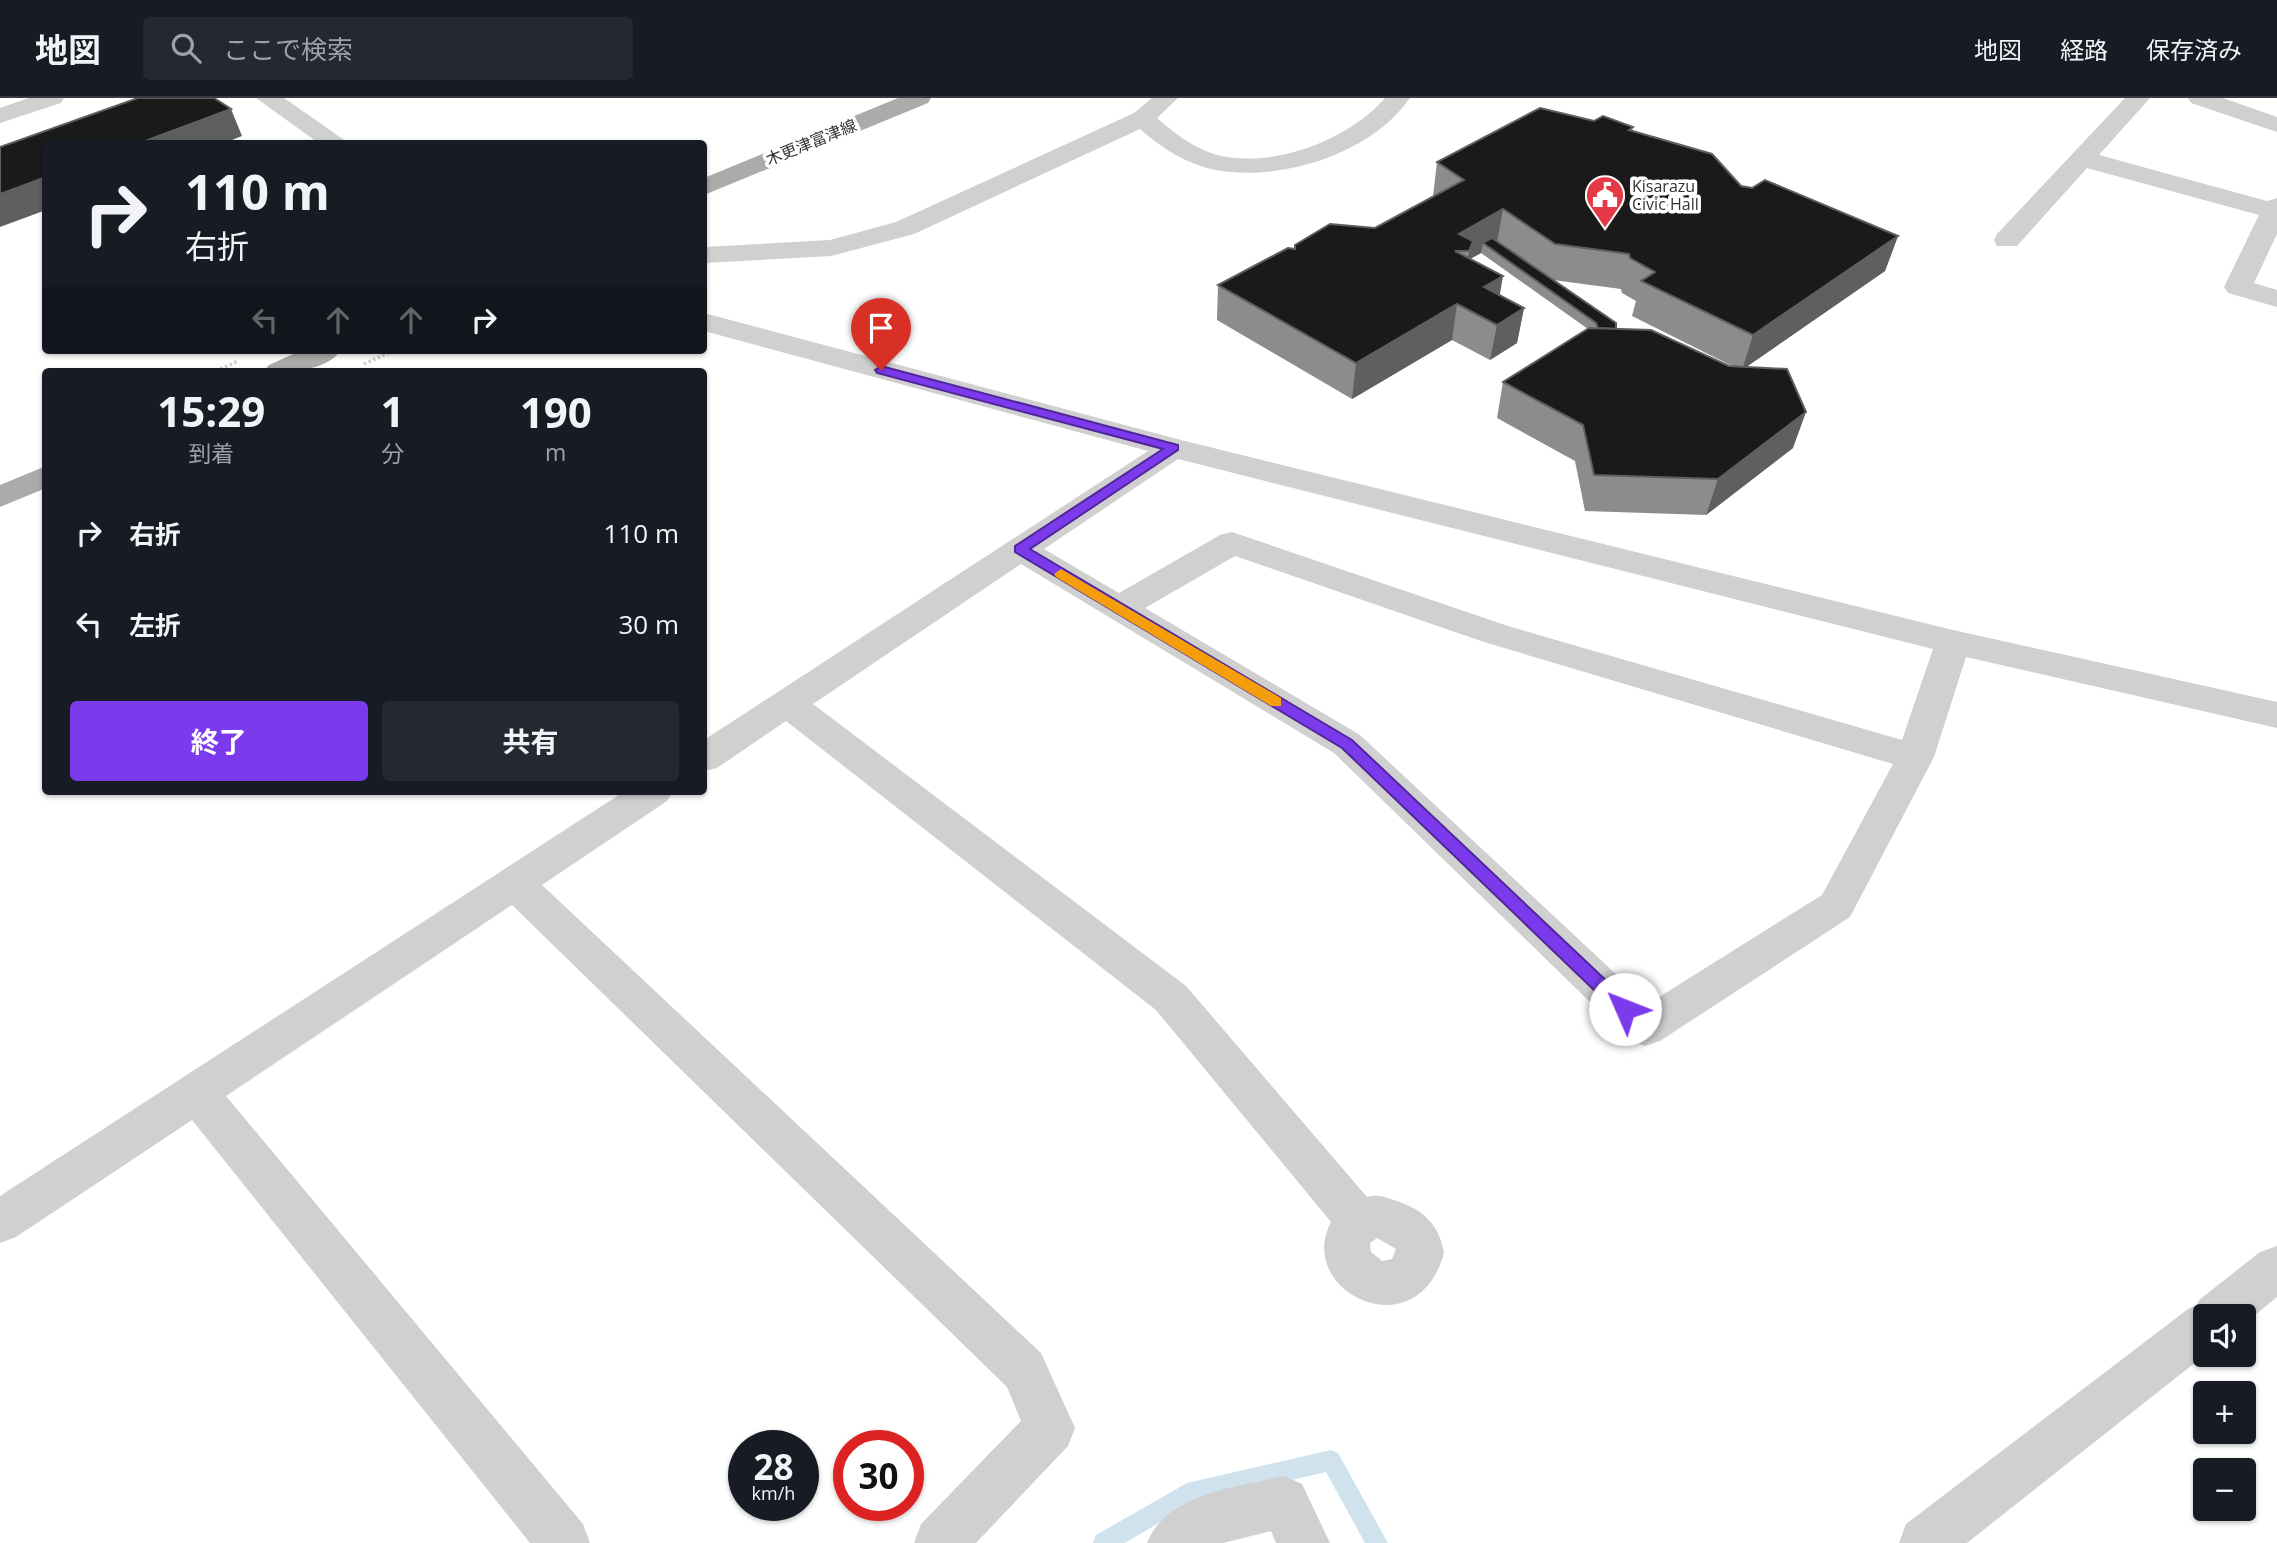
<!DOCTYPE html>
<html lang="ja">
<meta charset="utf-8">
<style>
body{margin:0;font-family:"Open Sans","Noto Sans JP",sans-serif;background:#242831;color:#f1f3f6;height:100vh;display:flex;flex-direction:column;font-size:26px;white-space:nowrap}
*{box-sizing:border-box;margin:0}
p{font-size:23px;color:#9ea1a6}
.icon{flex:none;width:38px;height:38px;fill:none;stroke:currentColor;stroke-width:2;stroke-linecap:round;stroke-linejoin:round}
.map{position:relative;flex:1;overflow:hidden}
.side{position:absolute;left:42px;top:270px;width:665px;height:427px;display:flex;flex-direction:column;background:#171b24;border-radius:7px;box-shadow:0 2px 5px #0004}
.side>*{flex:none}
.hud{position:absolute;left:42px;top:42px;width:665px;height:214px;border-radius:7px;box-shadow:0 2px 5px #0004;background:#171b24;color:#f1f3f6;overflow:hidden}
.buttons{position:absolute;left:2193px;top:1206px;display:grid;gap:14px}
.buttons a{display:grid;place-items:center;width:63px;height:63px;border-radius:7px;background:#171b24;box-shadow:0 2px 5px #0004;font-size:35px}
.speed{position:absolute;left:728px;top:1332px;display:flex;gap:14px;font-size:35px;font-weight:700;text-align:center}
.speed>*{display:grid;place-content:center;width:91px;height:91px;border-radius:50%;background:#171b24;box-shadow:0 2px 5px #0004;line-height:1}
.speed small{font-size:18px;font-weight:400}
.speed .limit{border:10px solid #d22;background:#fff;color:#111}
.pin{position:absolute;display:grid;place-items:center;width:60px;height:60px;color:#fff;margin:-72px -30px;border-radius:50% 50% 50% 0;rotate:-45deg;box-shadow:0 0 7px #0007}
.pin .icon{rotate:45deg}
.me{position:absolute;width:77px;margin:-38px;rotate:314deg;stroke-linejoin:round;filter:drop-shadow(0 0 5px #0008)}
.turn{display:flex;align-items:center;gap:24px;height:147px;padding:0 28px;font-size:32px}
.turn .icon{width:91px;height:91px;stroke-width:2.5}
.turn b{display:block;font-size:49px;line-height:60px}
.lanes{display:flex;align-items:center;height:66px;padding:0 28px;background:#0003;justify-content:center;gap:35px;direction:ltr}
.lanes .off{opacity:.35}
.eta{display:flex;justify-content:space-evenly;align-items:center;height:119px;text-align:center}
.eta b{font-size:42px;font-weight:700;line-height:49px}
.primary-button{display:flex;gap:14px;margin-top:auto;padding:14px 28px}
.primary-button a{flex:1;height:80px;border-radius:7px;background:#7c3aed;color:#fff;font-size:28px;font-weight:700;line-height:80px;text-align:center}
.primary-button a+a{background:#242831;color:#f1f3f6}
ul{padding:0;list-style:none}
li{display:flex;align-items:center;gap:21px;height:91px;padding:0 28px}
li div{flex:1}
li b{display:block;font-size:26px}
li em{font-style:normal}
header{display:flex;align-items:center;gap:42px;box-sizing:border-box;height:98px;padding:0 35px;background:#171b24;border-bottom:2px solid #363941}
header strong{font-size:33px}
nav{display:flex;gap:38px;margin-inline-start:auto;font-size:24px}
.search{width:490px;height:63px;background:#242831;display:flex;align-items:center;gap:18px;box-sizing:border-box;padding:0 24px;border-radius:7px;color:#9ea1a6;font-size:26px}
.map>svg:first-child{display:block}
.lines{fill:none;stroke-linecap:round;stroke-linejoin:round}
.stream{fill:#cfe2ee;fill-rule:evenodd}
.path{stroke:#cdcdcd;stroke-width:3.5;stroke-dasharray:2.5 2.5;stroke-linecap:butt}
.minor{fill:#d0d0d0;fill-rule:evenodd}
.major{fill:#ababab;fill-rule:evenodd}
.wall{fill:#8c8c8c;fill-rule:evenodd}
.shaded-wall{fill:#5f5f5f}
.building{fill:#1a1a1a;stroke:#5f5f5f;stroke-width:2}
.route{fill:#7c3aed;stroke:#51269a;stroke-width:2}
.slow{fill:#f59e0b}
.labels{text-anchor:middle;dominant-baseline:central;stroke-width:7;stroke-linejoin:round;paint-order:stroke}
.far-street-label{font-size:16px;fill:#333;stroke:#fff}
.far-poi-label{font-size:16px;fill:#333;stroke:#fff;text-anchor:start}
</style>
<header>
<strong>地図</strong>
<div class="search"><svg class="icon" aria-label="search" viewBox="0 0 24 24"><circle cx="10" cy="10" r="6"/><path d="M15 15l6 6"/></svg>ここで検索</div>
<nav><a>地図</a><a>経路</a><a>保存済み</a></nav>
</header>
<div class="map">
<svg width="2277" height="1445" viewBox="0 0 2277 1445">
<rect width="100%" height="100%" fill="#fff"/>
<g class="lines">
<polygon class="stream" points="1331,1352 1338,1355 1388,1445 1365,1445 1326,1374 1191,1406 1125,1445 1093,1445 1096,1437 1187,1385"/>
<g class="path">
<polyline points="364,266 395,252"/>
<polyline points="216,273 238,263"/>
</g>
<g class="minor">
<polygon points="29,0 64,0 61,5 0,25 0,10"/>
<polygon points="256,0 284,0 350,46 320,46"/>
<path d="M1152 0H1178L1157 20C1174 35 1195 51 1217 57 1273 71 1349 42 1385 0H1410C1371 56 1281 84 1215 72 1187 66 1161 50 1140 31L914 136 831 158 704 165V149L830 142 896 124 1134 15Z"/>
<polygon points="2125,0 2150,0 2099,57 2267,103 2277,100 2277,136 2254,185 2277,192 2277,209 2228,195 2224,189 2259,117 2087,70 2017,148 1997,148 1994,142 1997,136"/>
<polygon points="2188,0 2223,0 2277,19 2277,34 2191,5"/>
<path d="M704 215 1181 342 1953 532 2277 604V630L1966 559 1934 659 1850 819 1660 943 1645 948 1630 943 1334 655 1021 466 813 606 1186 888 1367 1099C1377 1096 1385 1099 1394 1102 1422 1111 1439 1125 1444 1155 1417 1254 1294 1193 1331 1124L1156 912 786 623 717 670 704 673V642L1148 353 704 233ZM1178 361 1933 551 1902 642 1508 528 1232 434 1220 437 1119 495 1044 451ZM1235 458 1484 544 1893 666 1822 797 1648 906 1360 637 1145 510ZM1377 1140 1396 1151 1392 1161 1382 1163 1371 1154 1370 1145Z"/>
<polygon points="625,693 673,693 667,703 542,787 1041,1255 1075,1330 1068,1348 976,1445 914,1445 921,1426 1021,1323 1007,1289 512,807 226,998 583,1426 590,1445 530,1445 192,1022 16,1139 0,1145 0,1098"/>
<polygon points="2277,1148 2277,1199 2244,1226 2244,1218 2205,1218 2206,1256 1967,1445 1899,1445 1906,1426 2188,1211 2197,1207 2199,1202 2260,1154"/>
<path d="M1284 1378 1302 1386 1330 1445H1276L1271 1433 1223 1445H1147C1167 1395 1237 1389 1284 1378Z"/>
</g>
<g class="major">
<polygon points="898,0 931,0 928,5 704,97 704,80"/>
<path d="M302 252H341C325 275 289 273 264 273L269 267Z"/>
<polygon points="46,368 46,390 0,409 0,387"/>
</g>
</g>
<path class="wall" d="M1594 23 1633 29 1632 33 1741 88 1898 138 1885 173 1746 269 1793 350 1706 417 1585 413 1575 363 1497 320 1503 284 1588 231 1481 155 1470 161 1500 198 1524 210 1517 245 1490 262 1452 242 1352 301 1217 222 1218 187 1295 151 1375 130 1434 98H1433L1437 64ZM1553 182 1621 191 1622 195 1636 203 1632 218 1734 269 1729 268 1616 231Z"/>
<g class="shaded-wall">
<polygon points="231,11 242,38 222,46 137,46"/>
<polygon points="46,79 46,112 0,129 0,96"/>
<polygon points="1503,111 1497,145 1483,145 1481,155 1470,161 1464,188 1469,153 1459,136"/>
<polygon points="1898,138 1885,173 1742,272 1753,237"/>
<polygon points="1503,178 1497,213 1484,189"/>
<polygon points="1457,206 1452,242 1352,301 1356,265"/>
<polygon points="1524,210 1517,245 1490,262 1497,227"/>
<polygon points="1806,314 1793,350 1706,417 1718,381"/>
</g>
<g class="building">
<polygon points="138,0 214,0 231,11 137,46 46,46 46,79 0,96 0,49"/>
<polygon points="1540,10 1594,23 1603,18 1633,29 1629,32 1712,56 1741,88 1752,90 1765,82 1898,138 1753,237 1641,183 1655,174 1630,160 1629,156 1555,146 1503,111 1459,136 1473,143 1469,153 1455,153 1503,178 1484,189 1524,210 1497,227 1457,206 1356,265 1218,187 1288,150 1295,151 1295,147 1330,126 1375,130 1464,82 1437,64"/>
<polygon points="1492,140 1616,225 1616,231 1598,230 1596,225 1483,145"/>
<polygon points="1589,230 1651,232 1729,268 1787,271 1806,314 1718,381 1594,377 1583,327 1503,284"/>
</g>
<polygon class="route" points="881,268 1178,347 1178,352 1030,451 1352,642 1631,906 1634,911 1631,916 1619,916 1342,650 1015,454 1015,448 1163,351 877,275 875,272"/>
<polygon class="slow" points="1061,471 1281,600 1281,608 1271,608 1056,479 1054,476"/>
<defs>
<g id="civic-pin" transform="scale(2.0125)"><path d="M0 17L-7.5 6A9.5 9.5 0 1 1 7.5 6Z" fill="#e63946" stroke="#fff"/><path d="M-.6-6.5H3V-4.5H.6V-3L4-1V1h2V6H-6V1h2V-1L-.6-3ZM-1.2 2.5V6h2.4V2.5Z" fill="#fff"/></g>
</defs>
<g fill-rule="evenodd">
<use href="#civic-pin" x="1605" y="97"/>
</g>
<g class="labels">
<g class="far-street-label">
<text transform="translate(811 44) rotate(-22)">木更津富津線</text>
</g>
<g class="far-poi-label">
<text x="1632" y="88">Kisarazu<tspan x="1632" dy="18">Civic Hall</tspan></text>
</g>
</g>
</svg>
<div class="buttons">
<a><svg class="icon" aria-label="sound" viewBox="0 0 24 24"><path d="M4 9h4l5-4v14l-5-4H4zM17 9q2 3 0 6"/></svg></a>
<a>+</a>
<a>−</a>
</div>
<div class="speed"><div>28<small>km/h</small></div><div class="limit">30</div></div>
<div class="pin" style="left:881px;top:272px;background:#d93025"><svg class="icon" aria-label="arrive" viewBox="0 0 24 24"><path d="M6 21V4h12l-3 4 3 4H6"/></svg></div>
<svg class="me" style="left:1625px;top:911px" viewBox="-20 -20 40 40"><circle r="19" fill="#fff"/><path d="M0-13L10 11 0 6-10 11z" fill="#7c3aed"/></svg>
<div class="hud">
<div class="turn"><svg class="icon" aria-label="right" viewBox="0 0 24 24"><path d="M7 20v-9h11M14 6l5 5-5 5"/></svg><div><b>110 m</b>右折</div></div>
<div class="lanes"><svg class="icon off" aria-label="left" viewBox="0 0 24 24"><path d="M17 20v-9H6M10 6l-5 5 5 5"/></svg><svg class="icon off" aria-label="ahead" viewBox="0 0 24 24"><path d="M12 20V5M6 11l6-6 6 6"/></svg><svg class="icon off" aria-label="ahead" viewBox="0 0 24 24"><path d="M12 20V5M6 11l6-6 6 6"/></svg><svg class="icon" aria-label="right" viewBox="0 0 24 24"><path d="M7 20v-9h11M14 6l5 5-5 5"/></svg></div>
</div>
<section class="side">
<div class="eta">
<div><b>15:29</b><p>到着</p></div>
<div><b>1</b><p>分</p></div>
<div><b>190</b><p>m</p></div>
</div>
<ul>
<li><svg class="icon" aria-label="right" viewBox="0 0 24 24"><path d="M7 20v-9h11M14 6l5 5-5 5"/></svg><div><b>右折</b></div><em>110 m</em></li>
<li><svg class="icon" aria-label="left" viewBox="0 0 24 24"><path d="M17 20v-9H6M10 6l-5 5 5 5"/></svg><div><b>左折</b></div><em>30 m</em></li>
</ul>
<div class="primary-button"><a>終了</a><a>共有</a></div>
</section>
</div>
